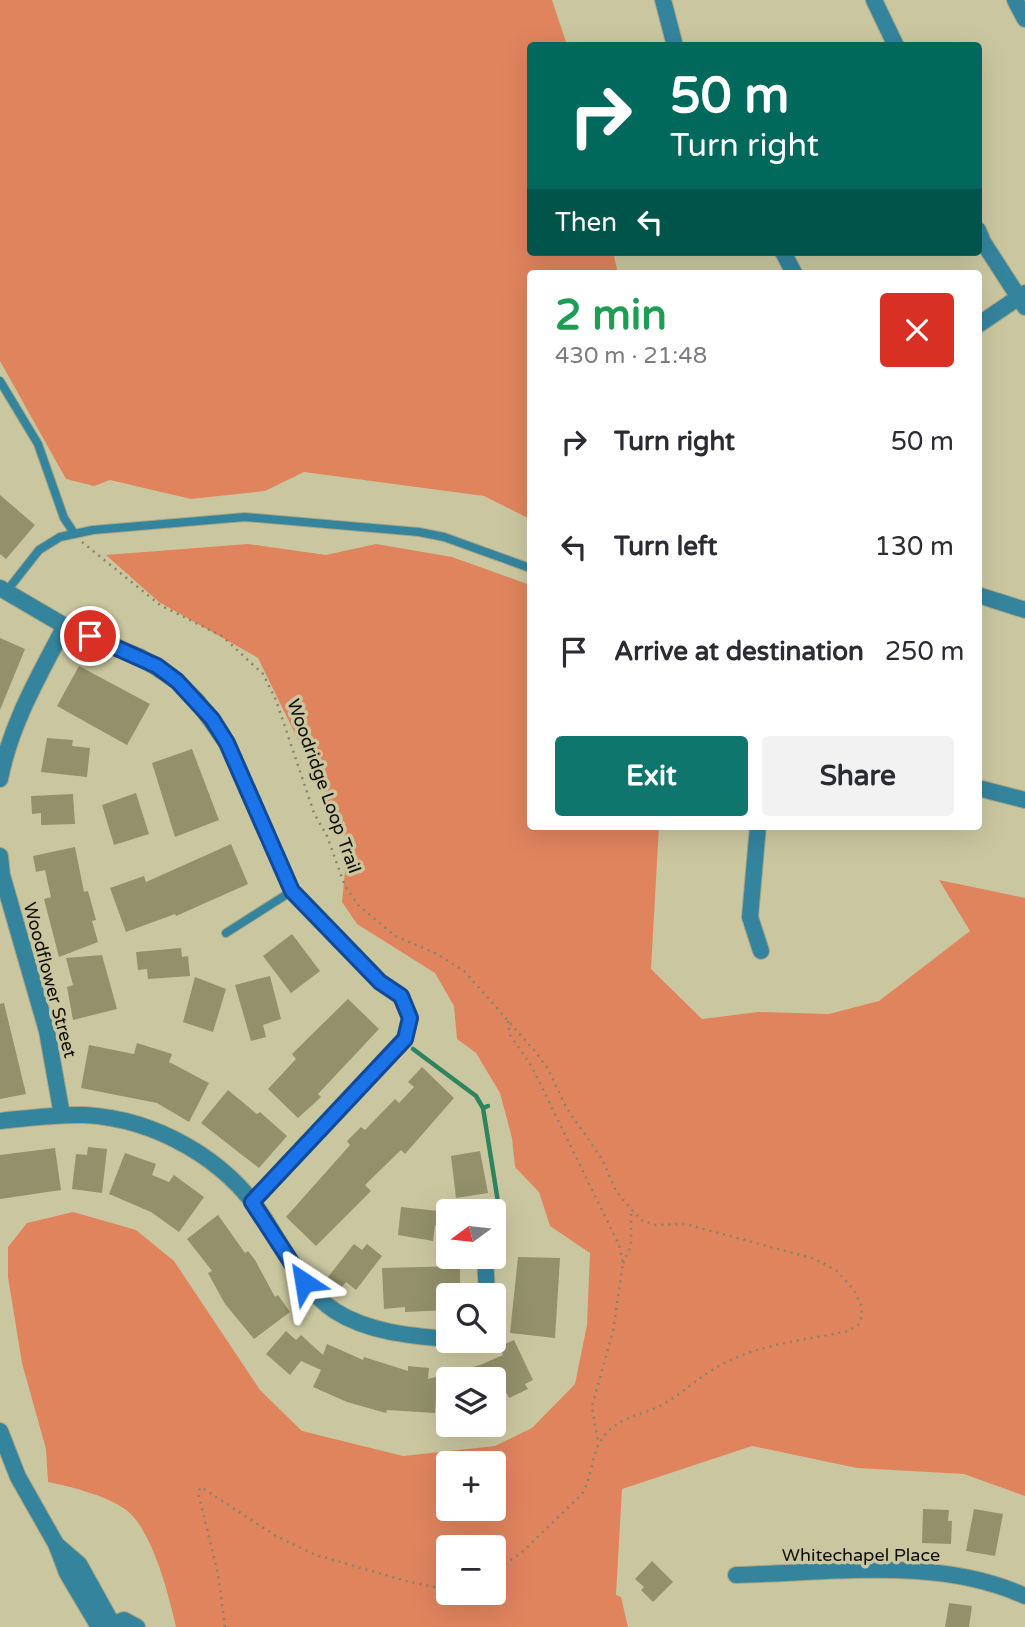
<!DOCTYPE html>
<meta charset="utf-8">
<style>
body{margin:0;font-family:"Varela Round",sans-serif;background:#f2f2f3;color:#2b2b33;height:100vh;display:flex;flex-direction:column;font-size:26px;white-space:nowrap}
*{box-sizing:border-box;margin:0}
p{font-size:23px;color:#7c7c81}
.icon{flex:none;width:38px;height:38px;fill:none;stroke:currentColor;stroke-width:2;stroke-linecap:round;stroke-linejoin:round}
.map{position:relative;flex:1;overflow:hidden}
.side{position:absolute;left:527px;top:270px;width:455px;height:560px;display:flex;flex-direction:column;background:#fff;border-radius:7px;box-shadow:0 7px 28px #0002}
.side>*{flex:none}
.banner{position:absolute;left:527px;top:42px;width:455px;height:214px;border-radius:7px;box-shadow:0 7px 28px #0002;background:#00695c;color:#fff;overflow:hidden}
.needle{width:46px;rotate:255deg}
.buttons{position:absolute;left:436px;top:1199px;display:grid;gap:14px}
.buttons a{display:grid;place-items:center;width:70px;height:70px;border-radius:7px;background:#fff;box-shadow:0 7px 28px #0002;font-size:35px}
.pin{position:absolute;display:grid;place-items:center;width:60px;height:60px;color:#fff;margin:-30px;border:4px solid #fff;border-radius:50%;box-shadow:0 2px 7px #0007}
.me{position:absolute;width:77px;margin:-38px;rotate:327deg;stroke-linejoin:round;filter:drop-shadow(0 0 5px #0008)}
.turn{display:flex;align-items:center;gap:24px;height:147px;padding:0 28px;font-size:32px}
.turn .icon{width:91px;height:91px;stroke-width:2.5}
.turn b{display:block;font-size:49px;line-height:60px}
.then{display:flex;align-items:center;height:66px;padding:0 28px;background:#0003;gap:14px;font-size:26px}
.round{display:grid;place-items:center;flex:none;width:74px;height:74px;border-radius:7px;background:#f2f2f3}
.headline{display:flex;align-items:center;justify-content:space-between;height:119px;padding:0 28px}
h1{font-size:42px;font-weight:700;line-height:52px;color:#1e9e55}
.button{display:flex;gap:14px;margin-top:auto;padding:14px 28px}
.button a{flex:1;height:80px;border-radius:7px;background:#0f766e;color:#fff;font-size:28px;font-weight:700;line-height:80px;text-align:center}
.button a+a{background:#f2f2f3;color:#2b2b33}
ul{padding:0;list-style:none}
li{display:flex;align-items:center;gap:21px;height:105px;padding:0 28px}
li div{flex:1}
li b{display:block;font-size:26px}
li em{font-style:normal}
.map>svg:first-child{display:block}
.green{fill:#e0845e;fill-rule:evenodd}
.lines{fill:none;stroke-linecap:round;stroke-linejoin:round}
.stream{stroke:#2d845f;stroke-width:4.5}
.building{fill:#93906b}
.lane-casing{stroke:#a8a684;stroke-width:10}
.street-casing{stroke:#a8a684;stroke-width:18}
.path{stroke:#878568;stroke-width:2.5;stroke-dasharray:2 5;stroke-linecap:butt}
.lane{stroke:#35849e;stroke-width:8}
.street{stroke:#35849e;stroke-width:16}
.route-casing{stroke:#114b97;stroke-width:18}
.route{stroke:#1a73e8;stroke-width:12}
.labels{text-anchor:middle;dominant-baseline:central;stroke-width:7;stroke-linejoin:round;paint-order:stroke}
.street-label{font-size:18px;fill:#0f0d02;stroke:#cac7a0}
</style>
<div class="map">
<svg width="1025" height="1627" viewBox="0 0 1025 1627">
<rect width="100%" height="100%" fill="#cac7a0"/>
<g class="green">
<polygon points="0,0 552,0 567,45 530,46 530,252 613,252 618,273 530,273 530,519 484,496 304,472 265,491 191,499 110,480 94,486 66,479 0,361"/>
<path d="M248 544 326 555 376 544 452 557 530 585V826H659L651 969 702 1019 758 1012 829 1014 879 1001 970 931 939 880 1025 898V1496L964 1474 857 1468 752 1446 622 1489 616 1595 621 1597 628 1627H176C169 1596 152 1528 125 1509 104 1495 72 1487 48 1482L46 1449 22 1363 8 1277V1247L27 1223 73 1212 136 1230 174 1261 260 1390 302 1431 403 1456 495 1446 532 1428 575 1384 587 1325 590 1253 550 1226 539 1192 515 1167 512 1138 500 1093 476 1053 457 1039 454 1006 435 973 357 924 342 902 348 842 258 658 159 602 106 555ZM448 1463H494V1508H448ZM448 1547H494V1592H448Z"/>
</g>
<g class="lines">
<g class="stream">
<polyline points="413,1049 476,1096 483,1108 488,1106"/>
<polyline points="483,1108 498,1202"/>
</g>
</g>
<g class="building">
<polygon points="0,495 35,525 6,559 0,554"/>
<polygon points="0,638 25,649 0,710"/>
<polygon points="79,666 150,704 127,745 57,706"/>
<polygon points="47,738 73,740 72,746 90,748 87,777 41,772"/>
<polygon points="192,749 219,820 175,837 152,763"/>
<polygon points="136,793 149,834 114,845 102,805"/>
<polygon points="73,794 75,824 41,825 41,813 32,814 31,796"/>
<polygon points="231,844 248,884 176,916 175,914 126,932 110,888 144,876 146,882"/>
<polygon points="75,847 84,892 88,891 96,920 92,921 98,942 59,957 44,899 51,897 45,870 36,872 33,856"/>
<polygon points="292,934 320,971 291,993 263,956"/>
<polygon points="181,948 182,957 188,956 190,976 148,979 147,969 138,970 136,952"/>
<polygon points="102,955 117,1009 73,1020 67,987 73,985 66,958"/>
<polygon points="270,976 281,1019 263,1025 266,1037 251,1041 235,985"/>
<polygon points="195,977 226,989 213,1032 183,1022"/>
<polygon points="348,999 379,1029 318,1094 321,1097 298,1118 268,1089 296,1059 292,1054"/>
<polygon points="4,1003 26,1094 0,1099 0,1004"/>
<polygon points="137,1043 172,1054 169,1062 209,1083 189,1122 157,1103 81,1088 89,1045 134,1054"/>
<polygon points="422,1067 454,1098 405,1154 401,1150 365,1185 371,1191 316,1246 286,1217 350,1145 347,1141 361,1127 365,1130 395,1099 399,1103 414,1087 408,1082"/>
<polygon points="228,1090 257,1114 260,1112 287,1136 259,1168 201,1123"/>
<polygon points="88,1147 107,1149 102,1193 72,1189 76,1154 87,1155"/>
<polygon points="55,1148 61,1190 0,1199 0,1155"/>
<polygon points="480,1151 488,1193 456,1198 451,1156"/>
<polygon points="125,1153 156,1164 152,1175 169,1182 174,1175 204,1197 179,1232 151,1212 109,1194"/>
<polygon points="401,1207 447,1212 446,1226 435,1225 433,1241 398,1235"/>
<polygon points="218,1215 245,1253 248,1251 255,1260 275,1297 278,1295 290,1312 254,1339 225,1304 208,1273 212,1271 187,1239"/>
<polygon points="354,1244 362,1250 367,1244 382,1256 356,1290 346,1282 341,1288 328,1277"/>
<polygon points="518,1257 560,1258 555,1338 510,1333"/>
<polygon points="460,1266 460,1295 448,1295 448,1310 405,1312 405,1307 384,1309 382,1268"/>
<polygon points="286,1331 296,1340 301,1335 323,1355 327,1344 363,1360 364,1357 408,1371 408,1366 429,1368 428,1379 480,1365 503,1355 499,1347 514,1340 533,1380 525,1384 528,1389 509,1398 499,1379 437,1379 435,1413 387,1410 386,1413 347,1402 313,1387 321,1370 301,1361 290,1375 266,1354"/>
<polygon points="923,1509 949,1510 948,1521 952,1521 951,1544 922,1543"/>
<polygon points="974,1509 1003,1514 995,1556 966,1551"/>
<polygon points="652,1561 673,1582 653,1602 641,1590 644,1587 635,1579"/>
<polygon points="949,1603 972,1606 969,1627 945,1627"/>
</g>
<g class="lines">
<g class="lane-casing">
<g id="lane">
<polyline points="0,381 38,444 64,518 74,533"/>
<polyline points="6,592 39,550 60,537 93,530 245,517 419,532 444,537 530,568"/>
<polyline points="226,933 292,891"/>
</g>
</g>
<g class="street-casing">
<g id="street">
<polyline points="663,0 675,46"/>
<polyline points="874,0 896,46"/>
<polyline points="1015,0 1025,19"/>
<polyline points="978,230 983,242 1025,307"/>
<polyline points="783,252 794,273"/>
<polyline points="978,325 1025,293"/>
<polyline points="0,588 65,626 140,657 177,681 197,701 227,743 292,891 380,982 401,997 410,1018 405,1039 252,1202"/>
<polyline points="978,595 1025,610"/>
<path d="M0 779C11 723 39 676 65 626"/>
<polyline points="978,788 1025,800"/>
<polyline points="758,826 750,917 761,951"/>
<polyline points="0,856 2,875 47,1031 62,1115"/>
<path d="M0 1121C28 1118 57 1114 85 1115 156 1119 226 1159 264 1218 286 1252 301 1288 335 1311 368 1332 410 1336 448 1339"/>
<polyline points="485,1256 487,1295"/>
<polyline points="0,1431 18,1477 56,1544 67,1573 99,1627"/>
<polyline points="58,1546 79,1564 114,1627"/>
<path d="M736 1575C830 1573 938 1556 1025 1596"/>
<polyline points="106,1627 124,1620 137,1627"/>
</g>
</g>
<g class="path">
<path d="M82 542 160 605 222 636 263 674 276 700 314 813 327 836 345 886 358 905 395 936 437 954 464 971 534 1050 548 1069 566 1107 602 1159 616 1191 631 1209 643 1221 656 1225 685 1224 815 1259 837 1271 854 1290 861 1305 862 1316 858 1325 848 1331C807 1340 759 1344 723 1364 700 1375 683 1394 660 1406 639 1416 620 1416 604 1436 590 1453 594 1476 581 1495L520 1554 494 1571"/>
<polyline points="508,1021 510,1035 532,1067 619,1245 623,1263 613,1331 592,1406 598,1443"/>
<polyline points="623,1263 631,1246 631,1209"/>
<polyline points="225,1627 218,1574 198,1492 201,1487 276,1536 316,1555 406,1581 448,1590"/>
</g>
<use href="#lane" class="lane"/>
<use href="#street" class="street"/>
</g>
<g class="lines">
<g class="route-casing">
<polyline id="route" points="90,636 157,666 177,681 212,719 227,743 292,891 380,982 401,996 410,1018 405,1039 252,1202 304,1282"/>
</g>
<use href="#route" class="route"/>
</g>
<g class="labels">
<g class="street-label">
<text transform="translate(324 786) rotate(70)">Woodridge Loop Trail</text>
<text transform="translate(50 980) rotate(75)">Woodflower Street</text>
<text x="861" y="1555">Whitechapel Place</text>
</g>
</g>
</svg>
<div class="buttons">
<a><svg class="needle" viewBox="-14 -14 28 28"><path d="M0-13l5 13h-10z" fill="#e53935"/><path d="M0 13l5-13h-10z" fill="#7c7c81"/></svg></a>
<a><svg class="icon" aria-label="search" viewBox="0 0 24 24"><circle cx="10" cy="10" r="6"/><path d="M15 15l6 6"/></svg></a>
<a><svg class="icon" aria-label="layers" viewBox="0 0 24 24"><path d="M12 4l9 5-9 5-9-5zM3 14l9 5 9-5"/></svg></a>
<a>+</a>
<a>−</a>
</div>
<div class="pin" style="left:90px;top:636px;background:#d93025"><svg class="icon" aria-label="arrive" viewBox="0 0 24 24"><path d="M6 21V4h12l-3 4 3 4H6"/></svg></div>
<svg class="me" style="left:304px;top:1282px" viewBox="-20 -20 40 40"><path d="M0-17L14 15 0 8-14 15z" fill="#1a73e8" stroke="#fff" stroke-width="4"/></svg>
<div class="banner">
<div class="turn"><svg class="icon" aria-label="right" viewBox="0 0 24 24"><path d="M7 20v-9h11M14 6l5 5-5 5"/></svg><div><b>50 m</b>Turn right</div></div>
<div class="then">Then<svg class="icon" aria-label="left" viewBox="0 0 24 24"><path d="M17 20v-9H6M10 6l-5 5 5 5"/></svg></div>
</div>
<section class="side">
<div class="headline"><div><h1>2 min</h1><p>430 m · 21:48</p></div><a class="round" style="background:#d93025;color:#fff"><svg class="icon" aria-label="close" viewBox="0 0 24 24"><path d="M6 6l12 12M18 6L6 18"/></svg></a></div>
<ul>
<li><svg class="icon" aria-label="right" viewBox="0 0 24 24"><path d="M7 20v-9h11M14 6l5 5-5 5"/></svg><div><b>Turn right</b></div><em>50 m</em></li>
<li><svg class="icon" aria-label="left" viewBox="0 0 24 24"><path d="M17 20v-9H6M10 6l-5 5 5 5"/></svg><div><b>Turn left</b></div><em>130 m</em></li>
<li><svg class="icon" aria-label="arrive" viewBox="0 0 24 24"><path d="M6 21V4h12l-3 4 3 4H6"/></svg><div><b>Arrive at destination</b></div><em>250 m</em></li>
</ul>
<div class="button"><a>Exit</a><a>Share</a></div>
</section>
</div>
